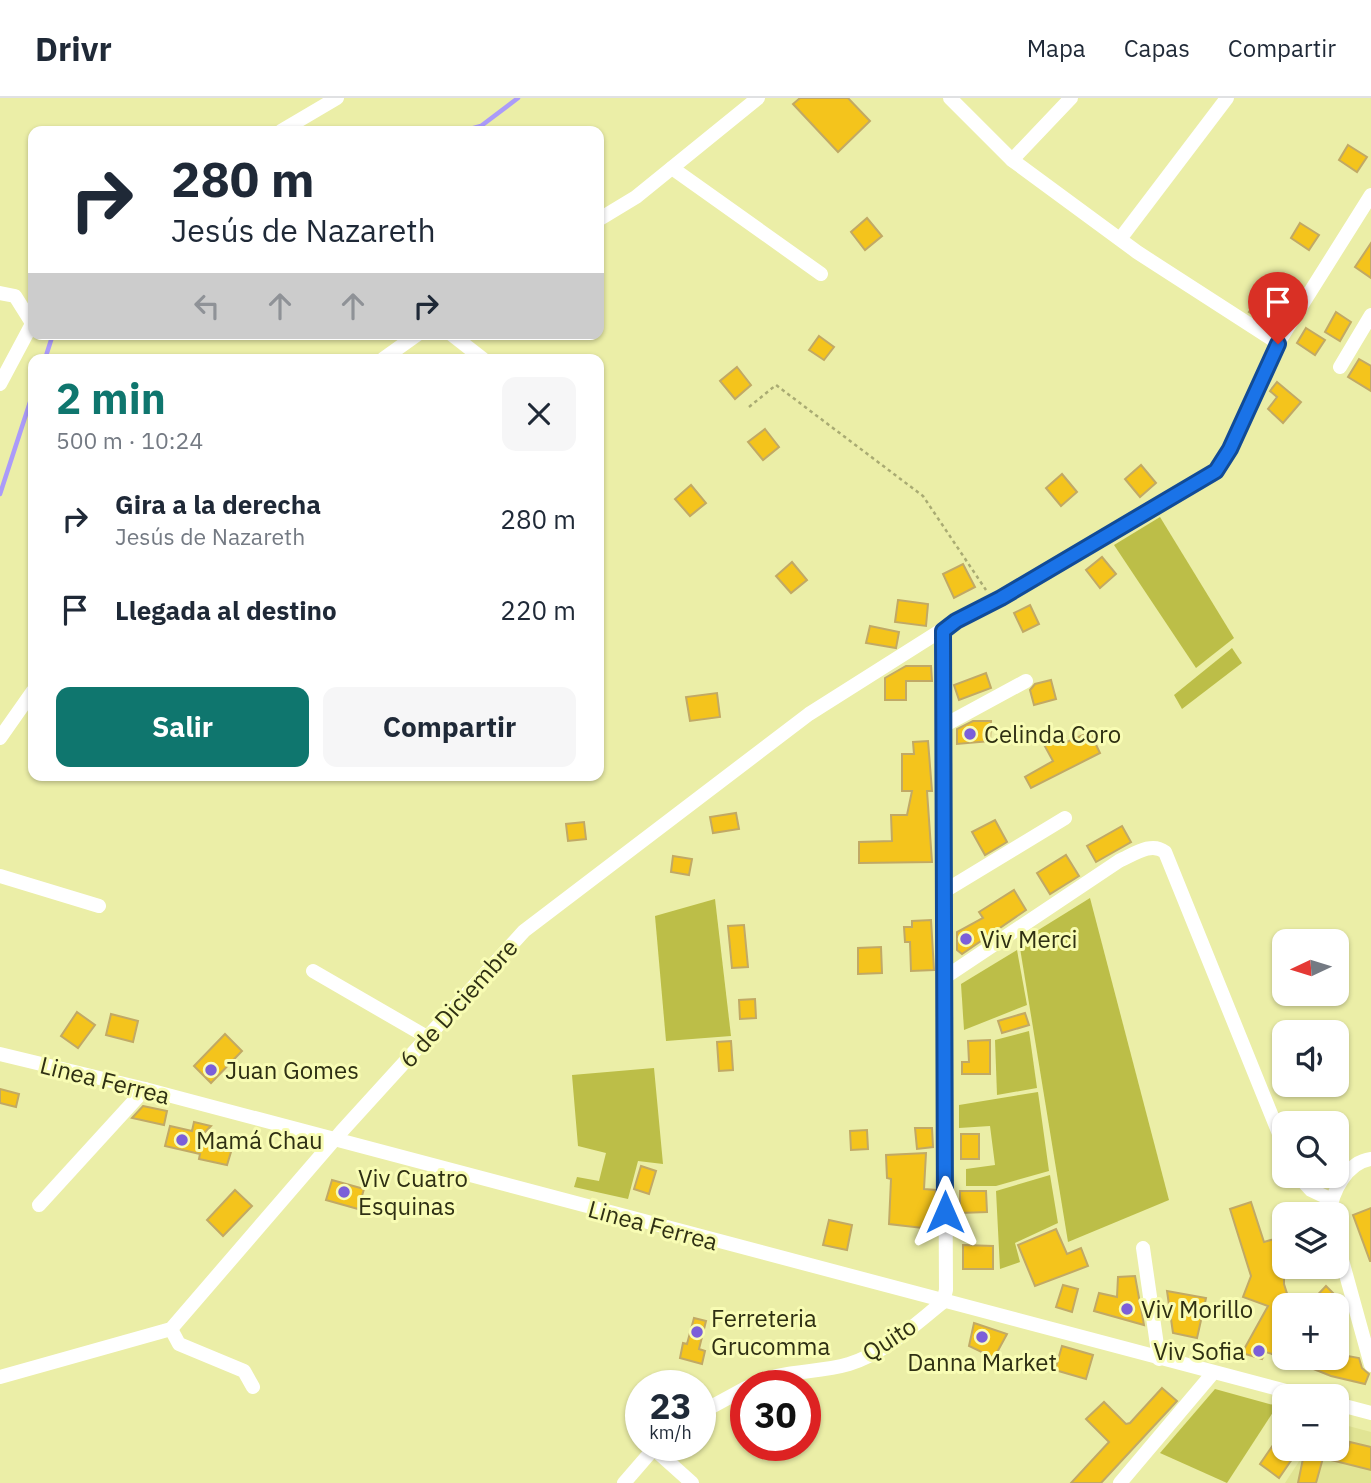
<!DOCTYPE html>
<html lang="es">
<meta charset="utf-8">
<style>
body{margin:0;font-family:"IBM Plex Sans",sans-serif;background:#f6f6f7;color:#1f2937;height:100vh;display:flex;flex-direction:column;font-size:26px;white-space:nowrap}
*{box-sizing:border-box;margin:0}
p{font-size:23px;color:#747a83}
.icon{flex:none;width:38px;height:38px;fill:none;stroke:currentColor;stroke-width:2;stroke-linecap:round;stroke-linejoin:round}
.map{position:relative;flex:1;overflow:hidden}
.sheet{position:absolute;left:28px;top:256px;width:576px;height:427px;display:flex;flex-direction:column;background:#fff;border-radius:14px;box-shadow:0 2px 5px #0004}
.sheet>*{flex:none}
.hud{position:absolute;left:28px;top:28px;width:576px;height:214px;border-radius:14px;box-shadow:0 2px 5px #0004;background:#fff;color:#1f2937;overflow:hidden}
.needle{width:46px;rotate:266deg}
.buttons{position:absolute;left:1272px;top:831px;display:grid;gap:14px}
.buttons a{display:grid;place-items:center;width:77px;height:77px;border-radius:14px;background:#fff;box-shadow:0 2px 5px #0004;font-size:35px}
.speed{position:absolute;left:625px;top:1272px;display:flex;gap:14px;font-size:35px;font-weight:700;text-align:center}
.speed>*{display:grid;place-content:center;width:91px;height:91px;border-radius:50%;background:#fff;box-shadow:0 2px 5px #0004;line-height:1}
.speed small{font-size:18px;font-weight:400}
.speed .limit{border:10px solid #d22;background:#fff;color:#111}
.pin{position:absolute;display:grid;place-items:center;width:60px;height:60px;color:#fff;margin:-72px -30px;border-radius:50% 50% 50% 0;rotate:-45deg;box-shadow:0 0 7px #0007}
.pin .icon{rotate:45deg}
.me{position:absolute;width:77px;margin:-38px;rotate:0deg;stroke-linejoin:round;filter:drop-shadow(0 0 5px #0008)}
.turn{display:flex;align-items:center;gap:24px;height:147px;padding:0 28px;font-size:32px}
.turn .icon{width:91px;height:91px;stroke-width:2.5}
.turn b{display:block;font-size:49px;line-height:60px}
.lanes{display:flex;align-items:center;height:66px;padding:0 28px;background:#0003;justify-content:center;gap:35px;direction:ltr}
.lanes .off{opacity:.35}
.round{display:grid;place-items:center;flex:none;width:74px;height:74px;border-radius:14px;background:#f6f6f7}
.summary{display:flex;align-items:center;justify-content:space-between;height:119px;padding:0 28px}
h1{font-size:42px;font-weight:700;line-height:52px;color:#0f766e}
.button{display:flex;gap:14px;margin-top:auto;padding:14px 28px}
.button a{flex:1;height:80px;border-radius:14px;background:#0f766e;color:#fff;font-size:28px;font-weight:700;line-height:80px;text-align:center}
.button a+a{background:#f6f6f7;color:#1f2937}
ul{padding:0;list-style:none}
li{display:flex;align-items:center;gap:21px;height:91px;padding:0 28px}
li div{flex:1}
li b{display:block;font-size:26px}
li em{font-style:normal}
header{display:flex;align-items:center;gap:42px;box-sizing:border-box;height:98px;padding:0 35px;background:#fff;border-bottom:2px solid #e0e1e3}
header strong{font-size:33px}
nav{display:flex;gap:38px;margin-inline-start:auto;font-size:24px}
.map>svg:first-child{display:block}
.built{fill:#e1e494}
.green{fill:#bcbe48}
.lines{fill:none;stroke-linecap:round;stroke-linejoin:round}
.stream{stroke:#ab9bf9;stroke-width:4.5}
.building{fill:#f4c41c;stroke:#c1a965;stroke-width:2}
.path{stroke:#a9ab73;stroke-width:2.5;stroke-dasharray:3.5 3.5;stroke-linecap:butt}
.minor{stroke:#fff;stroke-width:14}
.route-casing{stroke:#114b97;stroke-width:18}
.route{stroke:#1a73e8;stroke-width:12}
.poi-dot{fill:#7b5fd9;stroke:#f8fcb4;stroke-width:2.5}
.labels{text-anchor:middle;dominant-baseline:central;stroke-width:6;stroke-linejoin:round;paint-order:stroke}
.poi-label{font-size:24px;fill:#2f3013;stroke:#f8fcb4;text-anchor:start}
.street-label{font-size:24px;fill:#2f3013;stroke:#f8fcb4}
</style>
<header>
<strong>Drivr</strong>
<nav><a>Mapa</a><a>Capas</a><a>Compartir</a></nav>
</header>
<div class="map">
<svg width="1371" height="1385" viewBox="0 0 1371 1385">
<rect width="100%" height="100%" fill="#ebeea7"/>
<polygon class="built" points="1337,1325 1371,1334 1371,1385 1285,1385 1307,1351 1337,1351"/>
<g class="green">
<polygon points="1160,419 1234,540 1196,570 1114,447"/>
<polygon points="1232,550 1242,565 1182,611 1174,597"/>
<polygon points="1090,800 1169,1102 1068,1144 1019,844"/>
<polygon points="715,801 731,938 666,943 655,818"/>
<polygon points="1017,852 1027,907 964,932 961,886"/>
<polygon points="1029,933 1037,990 997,997 995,942"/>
<polygon points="654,970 663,1066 638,1063 628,1101 574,1089 577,1079 599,1083 606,1055 578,1048 572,977"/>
<polygon points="1038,994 1049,1073 996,1088 966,1088 966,1071 995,1067 990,1028 959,1030 959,1007"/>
<polygon points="1050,1077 1058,1125 1015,1145 1020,1164 1000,1171 996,1093"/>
<polygon points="1215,1291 1277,1308 1227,1385 1160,1355"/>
</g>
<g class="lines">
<g class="stream">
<polyline points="463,33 481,28 518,0"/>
<polyline points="45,261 53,236"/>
<polyline points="0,396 33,295"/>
</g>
</g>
<g class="building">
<polygon points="800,0 848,0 870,23 838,54 793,6"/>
<polygon points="1348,47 1367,59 1357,74 1339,62"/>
<polygon points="867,120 882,138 865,152 851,134"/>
<polygon points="1300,125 1319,137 1309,152 1291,140"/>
<polygon points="1371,145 1371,180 1355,169"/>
<polygon points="1261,196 1275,205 1264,224 1249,214"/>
<polygon points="1336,214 1351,224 1340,243 1325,234"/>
<polygon points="1306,230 1325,242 1315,257 1297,245"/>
<polygon points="819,238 834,249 824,262 809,252"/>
<polygon points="1359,261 1371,268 1371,293 1348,279"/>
<polygon points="737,269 751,287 735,301 720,283"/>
<polygon points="1277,284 1301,304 1283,325 1268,311 1277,299 1270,293"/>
<polygon points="765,331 779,349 763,362 748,344"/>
<polygon points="1141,367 1156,385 1140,399 1125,381"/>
<polygon points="1062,376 1077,394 1061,408 1046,390"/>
<polygon points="691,387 706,405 690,418 675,401"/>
<polygon points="1102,459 1116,476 1100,490 1086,472"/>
<polygon points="792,464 807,482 791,495 776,478"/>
<polygon points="963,466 975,489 954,500 943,476"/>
<polygon points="898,502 928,506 926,528 895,524"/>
<polygon points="1030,507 1039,526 1023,534 1014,515"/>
<polygon points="870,528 899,534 896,550 866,545"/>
<polygon points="906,568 931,568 932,583 906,583 906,602 885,602 885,580"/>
<polygon points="986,575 991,590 959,602 954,587"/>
<polygon points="1051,582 1056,601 1034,607 1030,592 1035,586"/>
<polygon points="717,595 720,619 690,623 686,599"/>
<polygon points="973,623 991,623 990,643 957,646 957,631"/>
<polygon points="1061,633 1067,644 1090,634 1100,655 1031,690 1025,679 1053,663 1042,643"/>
<polygon points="928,643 932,693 927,693 932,764 859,765 859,744 892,743 891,717 907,717 912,693 902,693 902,656 914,656 913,644"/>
<polygon points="736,715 739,731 713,735 710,719"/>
<polygon points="995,722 1007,744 985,757 972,734"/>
<polygon points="584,724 586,741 568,743 566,726"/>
<polygon points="1122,728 1131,744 1096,764 1087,748"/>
<polygon points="1066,757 1079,778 1050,796 1037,775"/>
<polygon points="673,758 692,761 689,777 671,774"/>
<polygon points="1014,792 1026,812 962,856 957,852 957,834 983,820 979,814"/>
<polygon points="931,822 934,872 911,873 910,844 905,844 904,829 912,829 912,823"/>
<polygon points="744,827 748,869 732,870 728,828"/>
<polygon points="881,849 882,875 858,876 858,850"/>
<polygon points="755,901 756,920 740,921 739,902"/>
<polygon points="77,914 95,927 78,950 61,938"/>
<polygon points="1025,915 1029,927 1002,935 998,923"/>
<polygon points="111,916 138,923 133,944 106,937"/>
<polygon points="225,936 242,953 211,985 194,968"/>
<polygon points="990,942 990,976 962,976 962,964 969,964 968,943"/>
<polygon points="731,943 733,972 719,973 717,944"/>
<polygon points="0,991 19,996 16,1009 0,1005"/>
<polygon points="143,1008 167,1013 164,1027 132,1020"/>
<polygon points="194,1024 211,1028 201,1038 234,1044 227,1067 199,1061 200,1056 165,1048 170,1028 192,1033"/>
<polygon points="915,1030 932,1030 933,1049 917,1051"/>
<polygon points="867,1032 868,1051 851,1052 850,1033"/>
<rect x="961" y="1036" width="18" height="25"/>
<polygon points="926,1055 924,1091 936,1092 931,1131 889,1126 891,1081 887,1080 886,1057"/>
<polygon points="641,1068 656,1073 649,1096 634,1091"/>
<polygon points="332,1082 364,1091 358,1111 326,1102"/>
<polygon points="235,1092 252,1108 223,1138 207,1122"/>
<polygon points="960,1093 986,1093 987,1114 960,1115"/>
<polygon points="1251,1104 1264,1144 1284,1138 1284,1186 1291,1208 1284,1208 1284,1260 1266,1254 1262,1261 1242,1255 1268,1208 1243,1199 1251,1178 1230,1111"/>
<polygon points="1371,1110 1371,1163 1370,1163 1353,1117"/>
<polygon points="829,1122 852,1127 847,1152 823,1147"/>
<polygon points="1056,1131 1067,1156 1081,1150 1088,1168 1035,1188 1018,1147"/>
<polygon points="963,1147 993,1148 993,1171 963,1171"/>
<polygon points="1135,1178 1144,1227 1094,1213 1099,1195 1117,1199 1118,1179"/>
<polygon points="1063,1187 1078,1191 1072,1214 1056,1209"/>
<polygon points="1326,1188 1339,1201 1332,1208 1307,1208"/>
<polygon points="1167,1193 1206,1200 1197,1240 1173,1235"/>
<polygon points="694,1220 706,1223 699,1251 705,1253 702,1266 680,1260 683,1245 687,1246"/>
<polygon points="974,1225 1007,1236 994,1260 969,1248"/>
<polygon points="1062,1248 1093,1257 1086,1281 1055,1272"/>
<polygon points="1337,1256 1359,1260 1362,1270 1369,1276 1365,1286 1331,1278 1291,1262 1337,1260"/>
<polygon points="1162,1290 1177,1303 1101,1385 1071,1385 1109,1344 1086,1321 1104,1304 1126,1326 1130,1325"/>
<polygon points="1284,1331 1284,1351 1299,1351 1279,1380 1260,1366"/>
<polygon points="1350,1344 1371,1349 1371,1372 1323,1360 1316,1385 1298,1385 1305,1351 1348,1351"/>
</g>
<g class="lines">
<polyline class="path" points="749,309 776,287 923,398 986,492"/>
<g class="minor">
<polyline points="950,0 1012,62 1137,154 1278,245"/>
<polyline points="281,33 337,0"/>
<polyline points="1012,62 1071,0"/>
<polyline points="672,70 821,176"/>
<polyline points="598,122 636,99 758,0"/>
<polyline points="1120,141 1227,0"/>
<polyline points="0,195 15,198 32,225"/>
<polyline points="451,236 483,261"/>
<polyline points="383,261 418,236"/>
<polyline points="1340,269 1371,217"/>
<polyline points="0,286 33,224"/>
<polyline points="943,628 1026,583"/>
<polyline points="0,640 33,593"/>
<polyline points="0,778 99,808"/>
<polyline points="943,794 1065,720"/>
<polyline points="313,873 427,939"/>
<path d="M944 880 1119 763C1133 757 1151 743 1165 754L1284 1048"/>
<polyline points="0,956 145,991 1305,1298"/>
<polyline points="1298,1078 1311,1092 1330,1101"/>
<polyline points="39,1107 145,991"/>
<path d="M1330 1116C1331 1095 1347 1064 1371 1061"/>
<polyline points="1337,1144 1371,1267"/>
<polyline points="1143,1150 1159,1261"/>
<polyline points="943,1204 946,1192 943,533"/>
<polyline points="171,1231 179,1246 244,1273 253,1289"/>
<polyline points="0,1279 171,1231 341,1034 524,833 809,616 956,523 1001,500 1216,373 1230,351 1278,245 1371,97"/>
<path d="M750 1288C781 1271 815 1276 849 1266 885 1255 914 1227 943 1204"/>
<polyline points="1337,1306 1371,1315"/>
<polyline points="700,1315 746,1290"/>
<polyline points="653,1350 692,1385"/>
<polyline points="624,1385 656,1348"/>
<polyline points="1120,1385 1213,1275"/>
</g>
</g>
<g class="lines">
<g class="route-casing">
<polyline id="route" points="945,1114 943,533 956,523 1001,500 1216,373 1230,351 1278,246"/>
</g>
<use href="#route" class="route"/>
</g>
<g class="poi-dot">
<circle cx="970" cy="636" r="7"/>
<circle cx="966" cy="841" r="7"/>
<circle cx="211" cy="972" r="7"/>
<circle cx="182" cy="1042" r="7"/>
<circle cx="344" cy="1094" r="7"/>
<circle cx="1127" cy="1211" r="7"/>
<circle cx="697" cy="1234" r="7"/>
<circle cx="982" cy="1239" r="7"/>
<circle cx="1259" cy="1253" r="7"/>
</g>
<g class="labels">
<g class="poi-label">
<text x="984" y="636">Celinda Coro</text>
<text x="980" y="841">Viv Merci</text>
<text x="225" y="972">Juan Gomes</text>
<text x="196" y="1042">Mamá Chau</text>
<text x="358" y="1080">Viv Cuatro<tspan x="358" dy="28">Esquinas</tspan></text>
<text x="1141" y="1211">Viv Morillo</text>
<text x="711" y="1220">Ferreteria<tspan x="711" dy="28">Grucomma</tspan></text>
<text x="1245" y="1253" text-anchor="end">Viv Sofia</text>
<text x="982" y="1264" text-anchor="middle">Danna Market</text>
</g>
<g class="street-label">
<text transform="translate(458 905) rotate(-48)">6 de Diciembre</text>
<text transform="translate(105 982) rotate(14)">Linea Ferrea</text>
<text transform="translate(653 1127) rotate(15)">Linea Ferrea</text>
<text transform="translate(889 1241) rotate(-33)">Quito</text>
</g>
</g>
</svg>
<div class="buttons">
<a><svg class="needle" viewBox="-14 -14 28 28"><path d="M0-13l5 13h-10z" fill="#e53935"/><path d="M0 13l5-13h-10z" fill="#747a83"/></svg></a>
<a><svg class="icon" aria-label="sound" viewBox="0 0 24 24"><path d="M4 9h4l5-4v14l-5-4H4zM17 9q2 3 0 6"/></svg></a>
<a><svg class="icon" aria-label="search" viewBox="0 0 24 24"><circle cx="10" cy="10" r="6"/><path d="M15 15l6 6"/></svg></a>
<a><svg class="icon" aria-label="layers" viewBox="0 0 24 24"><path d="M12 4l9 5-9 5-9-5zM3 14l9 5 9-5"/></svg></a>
<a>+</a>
<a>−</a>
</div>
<div class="speed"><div>23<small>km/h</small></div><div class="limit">30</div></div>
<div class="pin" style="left:1278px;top:246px;background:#d93025"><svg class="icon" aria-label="arrive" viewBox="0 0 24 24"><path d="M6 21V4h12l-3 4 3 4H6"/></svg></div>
<svg class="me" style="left:945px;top:1114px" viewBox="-20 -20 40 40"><path d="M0-17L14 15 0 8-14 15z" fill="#1a73e8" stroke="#fff" stroke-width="4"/></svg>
<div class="hud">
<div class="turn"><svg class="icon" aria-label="right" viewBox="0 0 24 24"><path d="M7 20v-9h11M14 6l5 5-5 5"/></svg><div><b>280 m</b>Jesús de Nazareth</div></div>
<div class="lanes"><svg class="icon off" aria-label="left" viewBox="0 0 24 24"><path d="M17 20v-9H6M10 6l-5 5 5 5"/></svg><svg class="icon off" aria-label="ahead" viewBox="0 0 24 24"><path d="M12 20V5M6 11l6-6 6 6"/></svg><svg class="icon off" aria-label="ahead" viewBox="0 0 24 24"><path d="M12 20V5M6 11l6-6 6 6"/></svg><svg class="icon" aria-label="right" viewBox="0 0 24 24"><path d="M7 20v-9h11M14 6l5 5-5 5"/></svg></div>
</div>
<section class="sheet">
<div class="summary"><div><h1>2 min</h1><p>500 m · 10:24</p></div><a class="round"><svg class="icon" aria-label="close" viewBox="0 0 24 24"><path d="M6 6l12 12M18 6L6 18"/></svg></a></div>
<ul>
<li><svg class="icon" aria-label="right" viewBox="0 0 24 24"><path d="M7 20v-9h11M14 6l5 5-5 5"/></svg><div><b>Gira a la derecha</b><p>Jesús de Nazareth</p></div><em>280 m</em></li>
<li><svg class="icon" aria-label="arrive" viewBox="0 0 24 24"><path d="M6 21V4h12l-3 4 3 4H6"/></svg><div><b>Llegada al destino</b></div><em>220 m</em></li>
</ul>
<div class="button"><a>Salir</a><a>Compartir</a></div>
</section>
</div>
